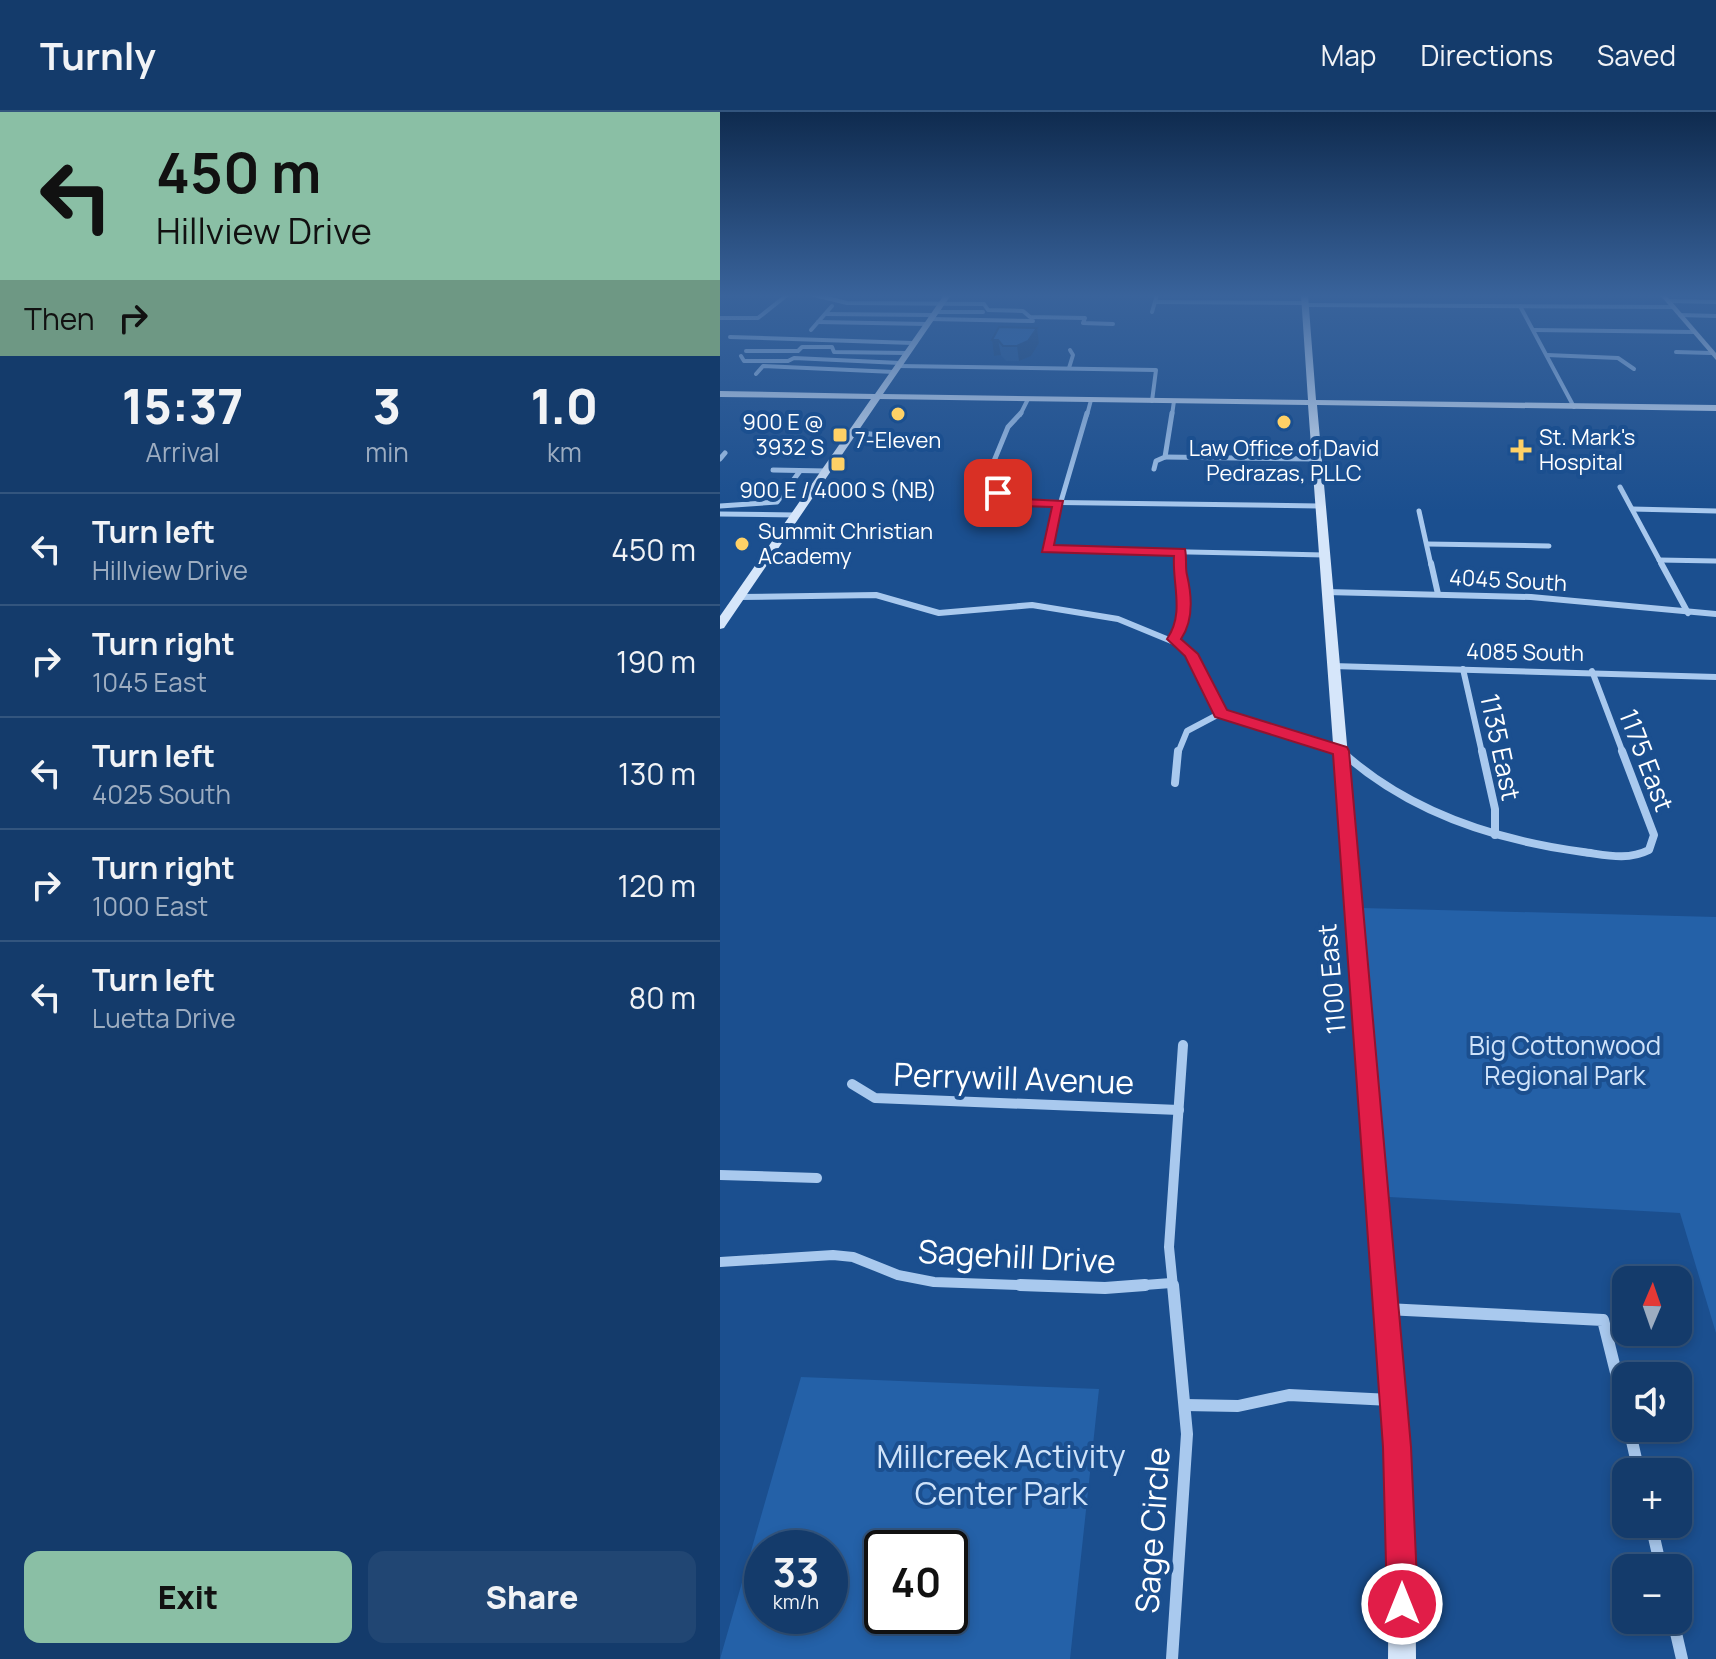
<!DOCTYPE html>
<meta charset="utf-8">
<style>
body{margin:0;font-family:Manrope,sans-serif;background:#214673;color:#f1f3f6;height:100vh;display:flex;flex-direction:column;font-size:30px;white-space:nowrap}
*{box-sizing:border-box;margin:0}
p{font-size:26px;color:#9dadc1}
.icon{flex:none;width:44px;height:44px;fill:none;stroke:currentColor;stroke-width:2;stroke-linecap:round;stroke-linejoin:round}
.map{position:relative;flex:1;overflow:hidden}
.drawer{display:flex;flex-direction:column;background:#143b6b;width:720px}
.drawer>*{flex:none}
.banner{background:#8abfa5;color:#111;overflow:hidden}
.needle{width:52px;rotate:2deg}
.buttons{position:absolute;left:892px;top:1154px;display:grid;gap:16px}
.buttons a{display:grid;place-items:center;width:80px;height:80px;border-radius:16px;background:#143b6b;box-shadow:0 4px 12px #0003,0 0 0 2px #33557e;font-size:40px}
.speed{position:absolute;left:24px;top:1418px;display:flex;gap:16px;font-size:40px;font-weight:700;text-align:center}
.speed>*{display:grid;place-content:center;width:104px;height:104px;border-radius:50%;background:#143b6b;box-shadow:0 4px 12px #0003,0 0 0 2px #33557e;line-height:1}
.speed small{font-size:20px;font-weight:400}
.speed .limit{border:4px solid #111;border-radius:12px;background:#fff;color:#111}
.pin{position:absolute;display:grid;place-items:center;width:68px;height:68px;color:#fff;margin:-34px;border-radius:16px;box-shadow:0 4px 12px #0006}
.me{position:absolute;width:88px;margin:-44px;rotate:0deg;stroke-linejoin:round;filter:drop-shadow(0 0 6px #0008)}
.turn{display:flex;align-items:center;gap:28px;height:168px;padding:0 24px;font-size:36px}
.turn .icon{width:104px;height:104px;stroke-width:2.5}
.turn b{display:block;font-size:56px;line-height:68px}
.then{display:flex;align-items:center;height:76px;padding:0 24px;background:#0003;gap:16px;font-size:30px}
.eta{display:flex;justify-content:space-evenly;align-items:center;height:136px;text-align:center}
.eta b{font-size:48px;font-weight:800;line-height:56px}
.button{display:flex;gap:16px;margin-top:auto;padding:16px 24px}
.button a{flex:1;height:92px;border-radius:16px;background:#8abfa5;color:#111;font-size:32px;font-weight:800;line-height:92px;text-align:center}
.button a+a{background:#214673;color:#f1f3f6}
ul{padding:0;list-style:none}
li{display:flex;align-items:center;gap:24px;height:112px;padding:0 24px;border-top:2px solid #33557e}
li div{flex:1}
li b{display:block;font-size:30px}
li em{font-style:normal}
header{display:flex;align-items:center;gap:48px;box-sizing:border-box;height:112px;padding:0 40px;background:#143b6b;border-bottom:2px solid #33557e}
header strong{font-size:38px}
nav{display:flex;gap:44px;margin-inline-start:auto;font-size:28px}
main{display:flex;flex:1;min-height:0}
.map>svg:first-child{display:block}
.green{fill:#2461a8;fill-rule:evenodd}
.lines{fill:none;stroke-linecap:round;stroke-linejoin:round}
.street-far5{stroke:#a9c9ee;stroke-width:4}
.street-far4{stroke:#a9c9ee;stroke-width:5}
.street-far3{stroke:#a9c9ee;stroke-width:6}
.street-far2{stroke:#a9c9ee;stroke-width:8}
.street-far1{stroke:#a9c9ee;stroke-width:10}
.street{stroke:#a9c9ee;stroke-width:12}
.secondary{fill:#d6e6fa;fill-rule:evenodd}
.wall{fill:#245895}
.shaded-wall{fill:#1d4779}
.building{fill:#2a66ad;stroke:#1d4779;stroke-width:2}
.route{fill:#e11d48;stroke:#92132f;stroke-width:2}
.poi-dot{fill:#ffd166;stroke:#1b4f8f;stroke-width:3}
.labels{text-anchor:middle;dominant-baseline:central;stroke-width:8;stroke-linejoin:round;paint-order:stroke}
.far-poi-label{font-size:22px;fill:#fff;stroke:#1b4f8f}
.far-street-label{font-size:22px;fill:#fff;stroke:#1b4f8f}
.street-label{font-size:26px;fill:#fff;stroke:#1b4f8f}
.park-label{font-size:26px;fill:#cfe3fa;stroke:#1b4f8f}
.near-street-label{font-size:32px;fill:#fff;stroke:#1b4f8f}
.near-park-label{font-size:32px;fill:#cfe3fa;stroke:#1b4f8f}
</style>
<header>
<strong>Turnly</strong>
<nav><a>Map</a><a>Directions</a><a>Saved</a></nav>
</header>
<main>
<section class="drawer">
<div class="banner">
<div class="turn"><svg class="icon" aria-label="left" viewBox="0 0 24 24"><path d="M17 20v-9H6M10 6l-5 5 5 5"/></svg><div><b>450 m</b>Hillview Drive</div></div>
<div class="then">Then<svg class="icon" aria-label="right" viewBox="0 0 24 24"><path d="M7 20v-9h11M14 6l5 5-5 5"/></svg></div>
</div>
<div class="eta">
<div><b>15:37</b><p>Arrival</p></div>
<div><b>3</b><p>min</p></div>
<div><b>1.0</b><p>km</p></div>
</div>
<ul>
<li><svg class="icon" aria-label="left" viewBox="0 0 24 24"><path d="M17 20v-9H6M10 6l-5 5 5 5"/></svg><div><b>Turn left</b><p>Hillview Drive</p></div><em>450 m</em></li>
<li><svg class="icon" aria-label="right" viewBox="0 0 24 24"><path d="M7 20v-9h11M14 6l5 5-5 5"/></svg><div><b>Turn right</b><p>1045 East</p></div><em>190 m</em></li>
<li><svg class="icon" aria-label="left" viewBox="0 0 24 24"><path d="M17 20v-9H6M10 6l-5 5 5 5"/></svg><div><b>Turn left</b><p>4025 South</p></div><em>130 m</em></li>
<li><svg class="icon" aria-label="right" viewBox="0 0 24 24"><path d="M7 20v-9h11M14 6l5 5-5 5"/></svg><div><b>Turn right</b><p>1000 East</p></div><em>120 m</em></li>
<li><svg class="icon" aria-label="left" viewBox="0 0 24 24"><path d="M17 20v-9H6M10 6l-5 5 5 5"/></svg><div><b>Turn left</b><p>Luetta Drive</p></div><em>80 m</em></li>
</ul>
<div class="button"><a>Exit</a><a>Share</a></div>
</section>
<div class="map">
<svg width="996" height="1547" viewBox="0 0 996 1547">
<rect width="100%" height="100%" fill="#1b4f8f"/>
<g class="green">
<polygon points="642,796 996,805 996,1221 960,1101 669,1085"/>
<path d="M81 1265 379 1277 350 1547H0ZM42 1436H110V1504H42ZM162 1436H230V1504H162Z"/>
</g>
<g class="lines">
<g class="street-far5">
<polyline points="94,183 127,191 264,192 268,198 303,199 310,205 365,206 363,211 393,212"/>
<polyline points="949,189 996,190"/>
<polyline points="435,190 585,191"/>
<polyline points="586,193 953,195"/>
<polyline points="800,194 854,295"/>
<polyline points="216,200 263,200"/>
<polyline points="432,200 437,183"/>
<polyline points="106,202 213,203"/>
<polyline points="960,203 996,204"/>
<polyline points="0,206 38,206 67,183"/>
<polyline points="210,207 313,209"/>
<polyline points="98,210 207,212"/>
<polyline points="91,218 112,194"/>
<polyline points="814,218 974,220"/>
<polyline points="10,225 193,231"/>
<polyline points="26,239 78,239 82,235 112,235 114,240 187,241"/>
<polyline points="956,240 991,241"/>
<polyline points="827,243 898,246 914,257"/>
<polyline points="21,244 24,249 68,249 74,246 180,251"/>
<polyline points="178,254 436,258 432,289"/>
<polyline points="349,256 353,243 350,238"/>
<polyline points="36,262 43,254 174,260"/>
<polyline points="300,303 308,287"/>
<polyline points="367,303 371,288"/>
<polyline points="452,303 454,289"/>
</g>
<g class="street-far4">
<polyline points="301,301 288,315 267,366 271,376 301,390 599,394"/>
<polyline points="367,301 327,437 604,443"/>
<polyline points="133,320 201,328"/>
<polyline points="445,345 596,347"/>
<polyline points="0,347 5,341"/>
<polyline points="434,357 436,349 445,345 452,301"/>
<polyline points="53,358 106,359"/>
<polyline points="900,375 942,453"/>
<polyline points="0,394 57,390 80,359"/>
<polyline points="912,397 996,399"/>
<polyline points="699,399 711,453"/>
<polyline points="0,402 76,403"/>
<polyline points="707,432 829,434"/>
<polyline points="939,448 996,449"/>
<polyline points="461,453 461,440"/>
</g>
<g class="street-far3">
<polyline points="711,451 718,482"/>
<polyline points="941,451 968,501"/>
<polyline points="606,480 811,485 996,502"/>
<polyline points="19,485 156,483 219,501 312,493 398,507 466,535 501,601 624,641"/>
<path d="M454 527C471 504 463 478 461 451"/>
<polyline points="612,554 996,565"/>
<polyline points="743,557 762,641"/>
<polyline points="872,559 903,641"/>
<polyline points="458,641 467,619 501,601"/>
</g>
<g class="street-far2">
<path d="M621 639C688 700 774 728 863 740 886 743 907 749 929 738L934 723 902 639"/>
<polyline points="762,639 775,697 775,723"/>
<polyline points="455,671 458,639"/>
</g>
<g class="street-far1">
<polyline points="132,972 155,986 459,998"/>
<polyline points="0,1063 97,1066"/>
<polyline points="0,1150 113,1143 133,1145 178,1163 214,1170 357,1175"/>
<polyline points="398,1175 451,1171"/>
<polyline points="453,1175 449,1135 463,933"/>
</g>
<g class="street">
<polyline points="300,1173 385,1176 425,1173"/>
<polyline points="666,1197 883,1208 906,1301"/>
<polyline points="465,1293 518,1294 569,1283 671,1288"/>
<polyline points="909,1316 919,1360"/>
<polyline points="931,1412 941,1456"/>
<polyline points="953,1508 962,1547"/>
<polyline points="452,1547 467,1322 453,1173"/>
</g>
<g class="secondary">
<polygon points="224,183 231,183 163,282 588,288 581,183 588,183 596,288 996,293 996,299 597,293 689,1335 695,1436 696,1547 668,1547 669,1436 665,1335 588,293 160,287 4,516 0,517 0,504 151,287 0,285 0,279 155,282"/>
<polygon points="940,183 946,183 996,241 996,248"/>
</g>
</g>
<polygon class="wall" points="317,216 319,231 311,244 299,249 286,249 281,243 274,244 272,228"/>
<g class="shaded-wall">
<polygon points="317,216 319,231 311,244 299,249 297,234"/>
<polygon points="272,228 278,228 281,243 274,244"/>
</g>
<polygon class="building" points="279,215 317,216 308,229 297,234 283,234 278,228 272,228"/>
<linearGradient id="sky" x2="0" y2="1"><stop stop-color="#0f2b4f"/><stop offset="0.46" stop-color="#39639b"/><stop offset="1" stop-color="#39639b" stop-opacity="0"/></linearGradient>
<rect width="996" height="399" fill="url(#sky)"/>
<path class="route" d="M278 377 303 387 343 389 334 433 465 437C467 446 465 455 467 463 472 484 474 508 461 527L478 542 507 598 627 635 629 639 691 1335 698 1492 693 1503 682 1507 672 1503 667 1492 663 1335 613 642 495 605 465 544 447 527C465 501 452 472 454 444L322 440 332 395 301 394 274 383 273 381Z"/>
<g class="poi-dot">
<circle cx="178" cy="302" r="8"/>
<circle cx="564" cy="310" r="8"/>
<rect x="112" y="315" width="16" height="16" rx="4"/>
<path d="M797 326h8v8h8v8h-8v8h-8v-8h-8v-8h8z"/>
<rect x="110" y="344" width="16" height="16" rx="4"/>
<circle cx="22" cy="432" r="8"/>
</g>
<g class="labels">
<g class="far-poi-label">
<text x="104" y="310" text-anchor="end">900 E @<tspan x="104" dy="25">3932 S</tspan></text>
<text x="819" y="325" text-anchor="start">St. Mark's<tspan x="819" dy="25">Hospital</tspan></text>
<text x="178" y="328">7-Eleven</text>
<text x="564" y="336">Law Office of David<tspan x="564" dy="25">Pedrazas, PLLC</tspan></text>
<text x="118" y="378">900 E / 4000 S (NB)</text>
<text x="38" y="419" text-anchor="start">Summit Christian<tspan x="38" dy="25">Academy</tspan></text>
</g>
<g class="far-street-label">
<text transform="translate(788 468) rotate(3)">4045 South</text>
<text transform="translate(805 540) rotate(1)">4085 South</text>
</g>
<g class="street-label">
<text transform="translate(781 635) rotate(78)">1135 East</text>
<text transform="translate(927 648) rotate(69)">1175 East</text>
<text transform="translate(611 867) rotate(-95)">1100 East</text>
</g>
<g class="park-label">
<text x="845" y="933">Big Cottonwood<tspan x="845" dy="30">Regional Park</tspan></text>
</g>
<g class="near-street-label">
<text transform="translate(294 966) rotate(2)">Perrywill Avenue</text>
<text transform="translate(297 1144) rotate(3)">Sagehill Drive</text>
<text transform="translate(432 1418) rotate(-86)">Sage Circle</text>
</g>
<g class="near-park-label">
<text x="281" y="1344">Millcreek Activity<tspan x="281" dy="37">Center Park</tspan></text>
</g>
</g>
</svg>
<div class="buttons">
<a><svg class="needle" viewBox="-14 -14 28 28"><path d="M0-13l5 13h-10z" fill="#e53935"/><path d="M0 13l5-13h-10z" fill="#9dadc1"/></svg></a>
<a><svg class="icon" aria-label="sound" viewBox="0 0 24 24"><path d="M4 9h4l5-4v14l-5-4H4zM17 9q2 3 0 6"/></svg></a>
<a>+</a>
<a>−</a>
</div>
<div class="speed"><div>33<small>km/h</small></div><div class="limit">40</div></div>
<div class="pin" style="left:278px;top:381px;background:#d93025"><svg class="icon" aria-label="arrive" viewBox="0 0 24 24"><path d="M6 21V4h12l-3 4 3 4H6"/></svg></div>
<svg class="me" style="left:682px;top:1492px" viewBox="-20 -20 40 40"><circle r="17" fill="#e11d48" stroke="#fff" stroke-width="3"/><path d="M0-11L8 9 0 5-8 9z" fill="#fff"/></svg>
</div>
</main>
